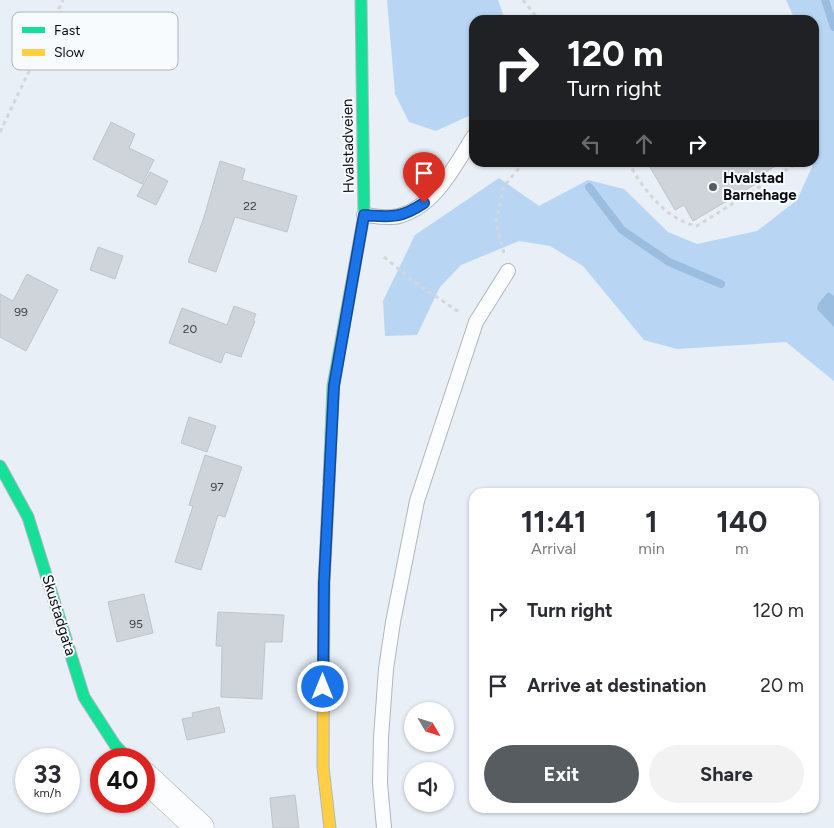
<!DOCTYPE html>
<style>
body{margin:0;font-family:Figtree,sans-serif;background:#f2f2f3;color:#2b2b33;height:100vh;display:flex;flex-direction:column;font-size:19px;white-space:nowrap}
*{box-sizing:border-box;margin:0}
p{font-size:16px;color:#7c7c81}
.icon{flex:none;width:28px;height:28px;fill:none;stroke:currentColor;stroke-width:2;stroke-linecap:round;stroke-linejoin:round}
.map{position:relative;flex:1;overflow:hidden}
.details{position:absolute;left:469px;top:488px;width:350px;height:325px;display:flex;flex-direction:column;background:#fff;border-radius:15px;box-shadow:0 1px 4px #0004}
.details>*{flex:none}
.guide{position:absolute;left:469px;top:15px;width:350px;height:152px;border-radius:15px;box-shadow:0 1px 4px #0004;background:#202124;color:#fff;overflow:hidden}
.needle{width:32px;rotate:128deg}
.buttons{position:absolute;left:404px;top:702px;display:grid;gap:10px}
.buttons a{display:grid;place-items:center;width:50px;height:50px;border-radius:50%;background:#fff;box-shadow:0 1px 4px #0004;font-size:25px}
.speed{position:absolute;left:15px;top:748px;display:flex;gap:10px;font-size:25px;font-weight:700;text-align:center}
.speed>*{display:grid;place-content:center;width:65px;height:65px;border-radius:50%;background:#fff;box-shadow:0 1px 4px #0004;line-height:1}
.speed small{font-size:12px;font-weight:400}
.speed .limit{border:8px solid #d22;background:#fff;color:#111}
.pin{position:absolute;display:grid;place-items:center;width:42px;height:42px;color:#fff;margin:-51px -21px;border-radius:50% 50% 50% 0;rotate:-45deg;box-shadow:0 0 5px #0007}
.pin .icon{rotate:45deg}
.me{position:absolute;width:55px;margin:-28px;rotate:0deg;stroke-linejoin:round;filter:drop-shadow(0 0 4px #0008)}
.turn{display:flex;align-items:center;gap:18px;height:105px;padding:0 15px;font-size:22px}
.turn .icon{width:65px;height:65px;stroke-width:2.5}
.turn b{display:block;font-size:35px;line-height:42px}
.lanes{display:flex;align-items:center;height:48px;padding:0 15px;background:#0003;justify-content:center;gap:25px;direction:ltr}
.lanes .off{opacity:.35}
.eta{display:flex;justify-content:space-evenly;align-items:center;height:85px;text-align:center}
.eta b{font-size:30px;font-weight:700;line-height:35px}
.button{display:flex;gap:10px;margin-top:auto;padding:10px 15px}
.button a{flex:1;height:58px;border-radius:30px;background:#575c61;color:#fff;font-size:20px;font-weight:700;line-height:58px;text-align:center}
.button a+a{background:#f2f2f3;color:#2b2b33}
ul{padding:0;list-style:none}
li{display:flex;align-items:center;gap:15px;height:75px;padding:0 15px}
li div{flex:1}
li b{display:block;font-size:19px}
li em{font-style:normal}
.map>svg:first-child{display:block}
.forest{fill:#b8d6f4}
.water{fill:#9abde0}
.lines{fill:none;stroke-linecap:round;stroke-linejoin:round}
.stream{stroke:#9abde0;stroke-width:8}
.building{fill:#ced4d9;stroke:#bfc4c9}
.lane-casing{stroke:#b0b6bc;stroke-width:16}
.street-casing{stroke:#b0b6bc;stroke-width:29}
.fast-casing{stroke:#b0b6bc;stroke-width:13}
.slow-casing{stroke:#b0b6bc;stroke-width:13}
.path{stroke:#d4d6d8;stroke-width:3;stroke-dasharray:4 4;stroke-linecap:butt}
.lane{stroke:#fcfdfe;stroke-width:14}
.street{stroke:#fcfdfe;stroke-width:28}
.fast{stroke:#16e098;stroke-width:11}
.slow{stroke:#ffcf43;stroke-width:11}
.route-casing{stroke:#114b97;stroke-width:12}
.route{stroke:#1a73e8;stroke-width:9}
.poi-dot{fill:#575c61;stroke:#f8fbfe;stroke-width:2}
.labels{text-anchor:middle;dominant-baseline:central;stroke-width:4;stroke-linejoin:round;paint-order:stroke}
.number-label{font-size:12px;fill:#3a3f43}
.street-label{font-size:15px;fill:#090d11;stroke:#f8fbfe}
.poi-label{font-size:15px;font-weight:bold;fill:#090d11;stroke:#f8fbfe;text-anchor:start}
.key{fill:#f8fbfe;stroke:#b0b4b7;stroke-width:1}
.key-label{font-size:14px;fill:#090d11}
</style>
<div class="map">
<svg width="834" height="828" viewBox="0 0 834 828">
<rect width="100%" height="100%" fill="#e8eff6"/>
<g class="forest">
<polygon points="387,0 498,0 505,20 474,20 473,114 436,131 409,122 395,94"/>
<polygon points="786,0 834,0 834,381 786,342 677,349 644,340 583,266 550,246 519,241 461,265 440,287 417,335 385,336 383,301 415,235 499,178 539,206 588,180 624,189 668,232 697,244 757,231 797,200 817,156 814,106 814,20 795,20"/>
</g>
<polygon class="water" points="828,292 834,296 834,327 817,309 818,304"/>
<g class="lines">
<g class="stream">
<polyline points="825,0 834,27"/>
<polyline points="589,187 622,230 669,262 721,284"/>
</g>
</g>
<g class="building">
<polygon points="111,122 135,134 129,148 154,160 142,184 93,159"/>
<polygon points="220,161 245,169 242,180 297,196 287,232 235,217 216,272 188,262 204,217"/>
<polygon points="647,162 782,162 759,176 761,181 693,221 684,205 675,210"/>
<polygon points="150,172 168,181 156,205 137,196"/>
<polygon points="98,247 123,256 115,279 90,270"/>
<polygon points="27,274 58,290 26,351 0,337 0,294 13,301"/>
<polygon points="234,306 256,314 253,321 255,321 241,357 225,352 221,363 169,343 182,308 227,325"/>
<polygon points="189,417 216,426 207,452 181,443"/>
<polygon points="205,455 242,467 225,517 218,515 201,570 175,562 193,506 189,505"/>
<polygon points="144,594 153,633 117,642 108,602"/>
<polygon points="218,612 284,615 282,642 265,642 262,699 221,697 222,646 216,646"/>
<polygon points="219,707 225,732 187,740 182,719 193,717 192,713"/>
<polygon points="295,795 299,828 273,828 270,798"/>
</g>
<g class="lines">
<g class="lane-casing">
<g id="lane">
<path d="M364 215C375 216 389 219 399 216 436 206 454 166 474 136"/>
<polyline points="384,828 380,783 381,738 386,669 393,622 417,501 476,322 508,271"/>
</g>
</g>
<g class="street-casing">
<polyline id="street" points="144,776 200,828"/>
</g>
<g class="fast-casing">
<g id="fast">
<polyline points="0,466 28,517 84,697 115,745 128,759"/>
<polyline points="329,481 333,386 364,215 361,0"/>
</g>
</g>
<g class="slow-casing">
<polyline id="slow" points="329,481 324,583 323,767 330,828"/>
</g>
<g class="path">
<polyline points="523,0 539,20"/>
<polyline points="659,18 661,20"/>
<polyline points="0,132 63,0"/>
<path d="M628 162C643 189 666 220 697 226L799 162"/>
<polyline points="504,253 496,222 504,186 524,162"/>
<polyline points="384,257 412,280 459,312"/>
</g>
<use href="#lane" class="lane"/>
<use href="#street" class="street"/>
<use href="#fast" class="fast"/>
<use href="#slow" class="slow"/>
</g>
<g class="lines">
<g class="route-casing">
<path id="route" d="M323 687 324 583 334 386 364 215C391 217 400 219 424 203"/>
</g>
<use href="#route" class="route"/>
</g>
<circle class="poi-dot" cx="713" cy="187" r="5"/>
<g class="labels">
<g class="number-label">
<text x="250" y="206">22</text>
<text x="21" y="312">99</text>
<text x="190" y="329">20</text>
<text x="217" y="487">97</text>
<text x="136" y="624">95</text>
</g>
<g class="street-label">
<text transform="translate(348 146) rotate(-91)">Hvalstadveien</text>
<text transform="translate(59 615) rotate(73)">Skustadgata</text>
</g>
<g class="poi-label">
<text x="723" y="178">Hvalstad<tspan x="723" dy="17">Barnehage</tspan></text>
</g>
</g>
<rect x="12" y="12" width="166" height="58" rx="8" class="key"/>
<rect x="22" y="27" width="23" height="6" fill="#16e098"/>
<rect x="22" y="49" width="23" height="7" fill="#ffcf43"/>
<g class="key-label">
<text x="54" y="35">Fast</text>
<text x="54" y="57">Slow</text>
</g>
</svg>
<div class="buttons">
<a><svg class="needle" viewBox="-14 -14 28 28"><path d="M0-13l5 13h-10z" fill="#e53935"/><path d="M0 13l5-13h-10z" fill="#7c7c81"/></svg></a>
<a><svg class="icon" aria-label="sound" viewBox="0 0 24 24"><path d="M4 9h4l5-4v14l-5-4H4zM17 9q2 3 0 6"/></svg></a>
</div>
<div class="speed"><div>33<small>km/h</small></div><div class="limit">40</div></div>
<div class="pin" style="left:424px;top:203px;background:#d93025"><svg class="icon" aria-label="arrive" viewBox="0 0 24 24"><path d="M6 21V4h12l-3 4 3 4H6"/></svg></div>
<svg class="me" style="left:323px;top:687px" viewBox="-20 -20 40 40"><circle r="17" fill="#1a73e8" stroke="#fff" stroke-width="3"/><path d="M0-11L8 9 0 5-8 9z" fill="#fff"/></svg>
<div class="guide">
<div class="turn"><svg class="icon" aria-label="right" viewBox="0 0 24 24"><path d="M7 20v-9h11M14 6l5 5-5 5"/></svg><div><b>120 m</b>Turn right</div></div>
<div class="lanes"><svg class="icon off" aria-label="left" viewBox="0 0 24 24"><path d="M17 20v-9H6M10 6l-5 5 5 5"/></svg><svg class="icon off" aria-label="ahead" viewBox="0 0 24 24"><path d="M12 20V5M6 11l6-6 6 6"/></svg><svg class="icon" aria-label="right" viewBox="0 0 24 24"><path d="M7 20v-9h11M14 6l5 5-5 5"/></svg></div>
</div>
<section class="details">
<div class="eta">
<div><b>11:41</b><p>Arrival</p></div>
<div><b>1</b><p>min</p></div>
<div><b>140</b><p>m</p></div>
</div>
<ul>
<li><svg class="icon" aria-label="right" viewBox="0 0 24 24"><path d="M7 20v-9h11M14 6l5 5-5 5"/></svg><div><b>Turn right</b></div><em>120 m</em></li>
<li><svg class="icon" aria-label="arrive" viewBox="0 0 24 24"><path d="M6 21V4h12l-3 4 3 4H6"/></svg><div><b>Arrive at destination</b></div><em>20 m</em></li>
</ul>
<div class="button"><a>Exit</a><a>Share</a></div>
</section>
</div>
